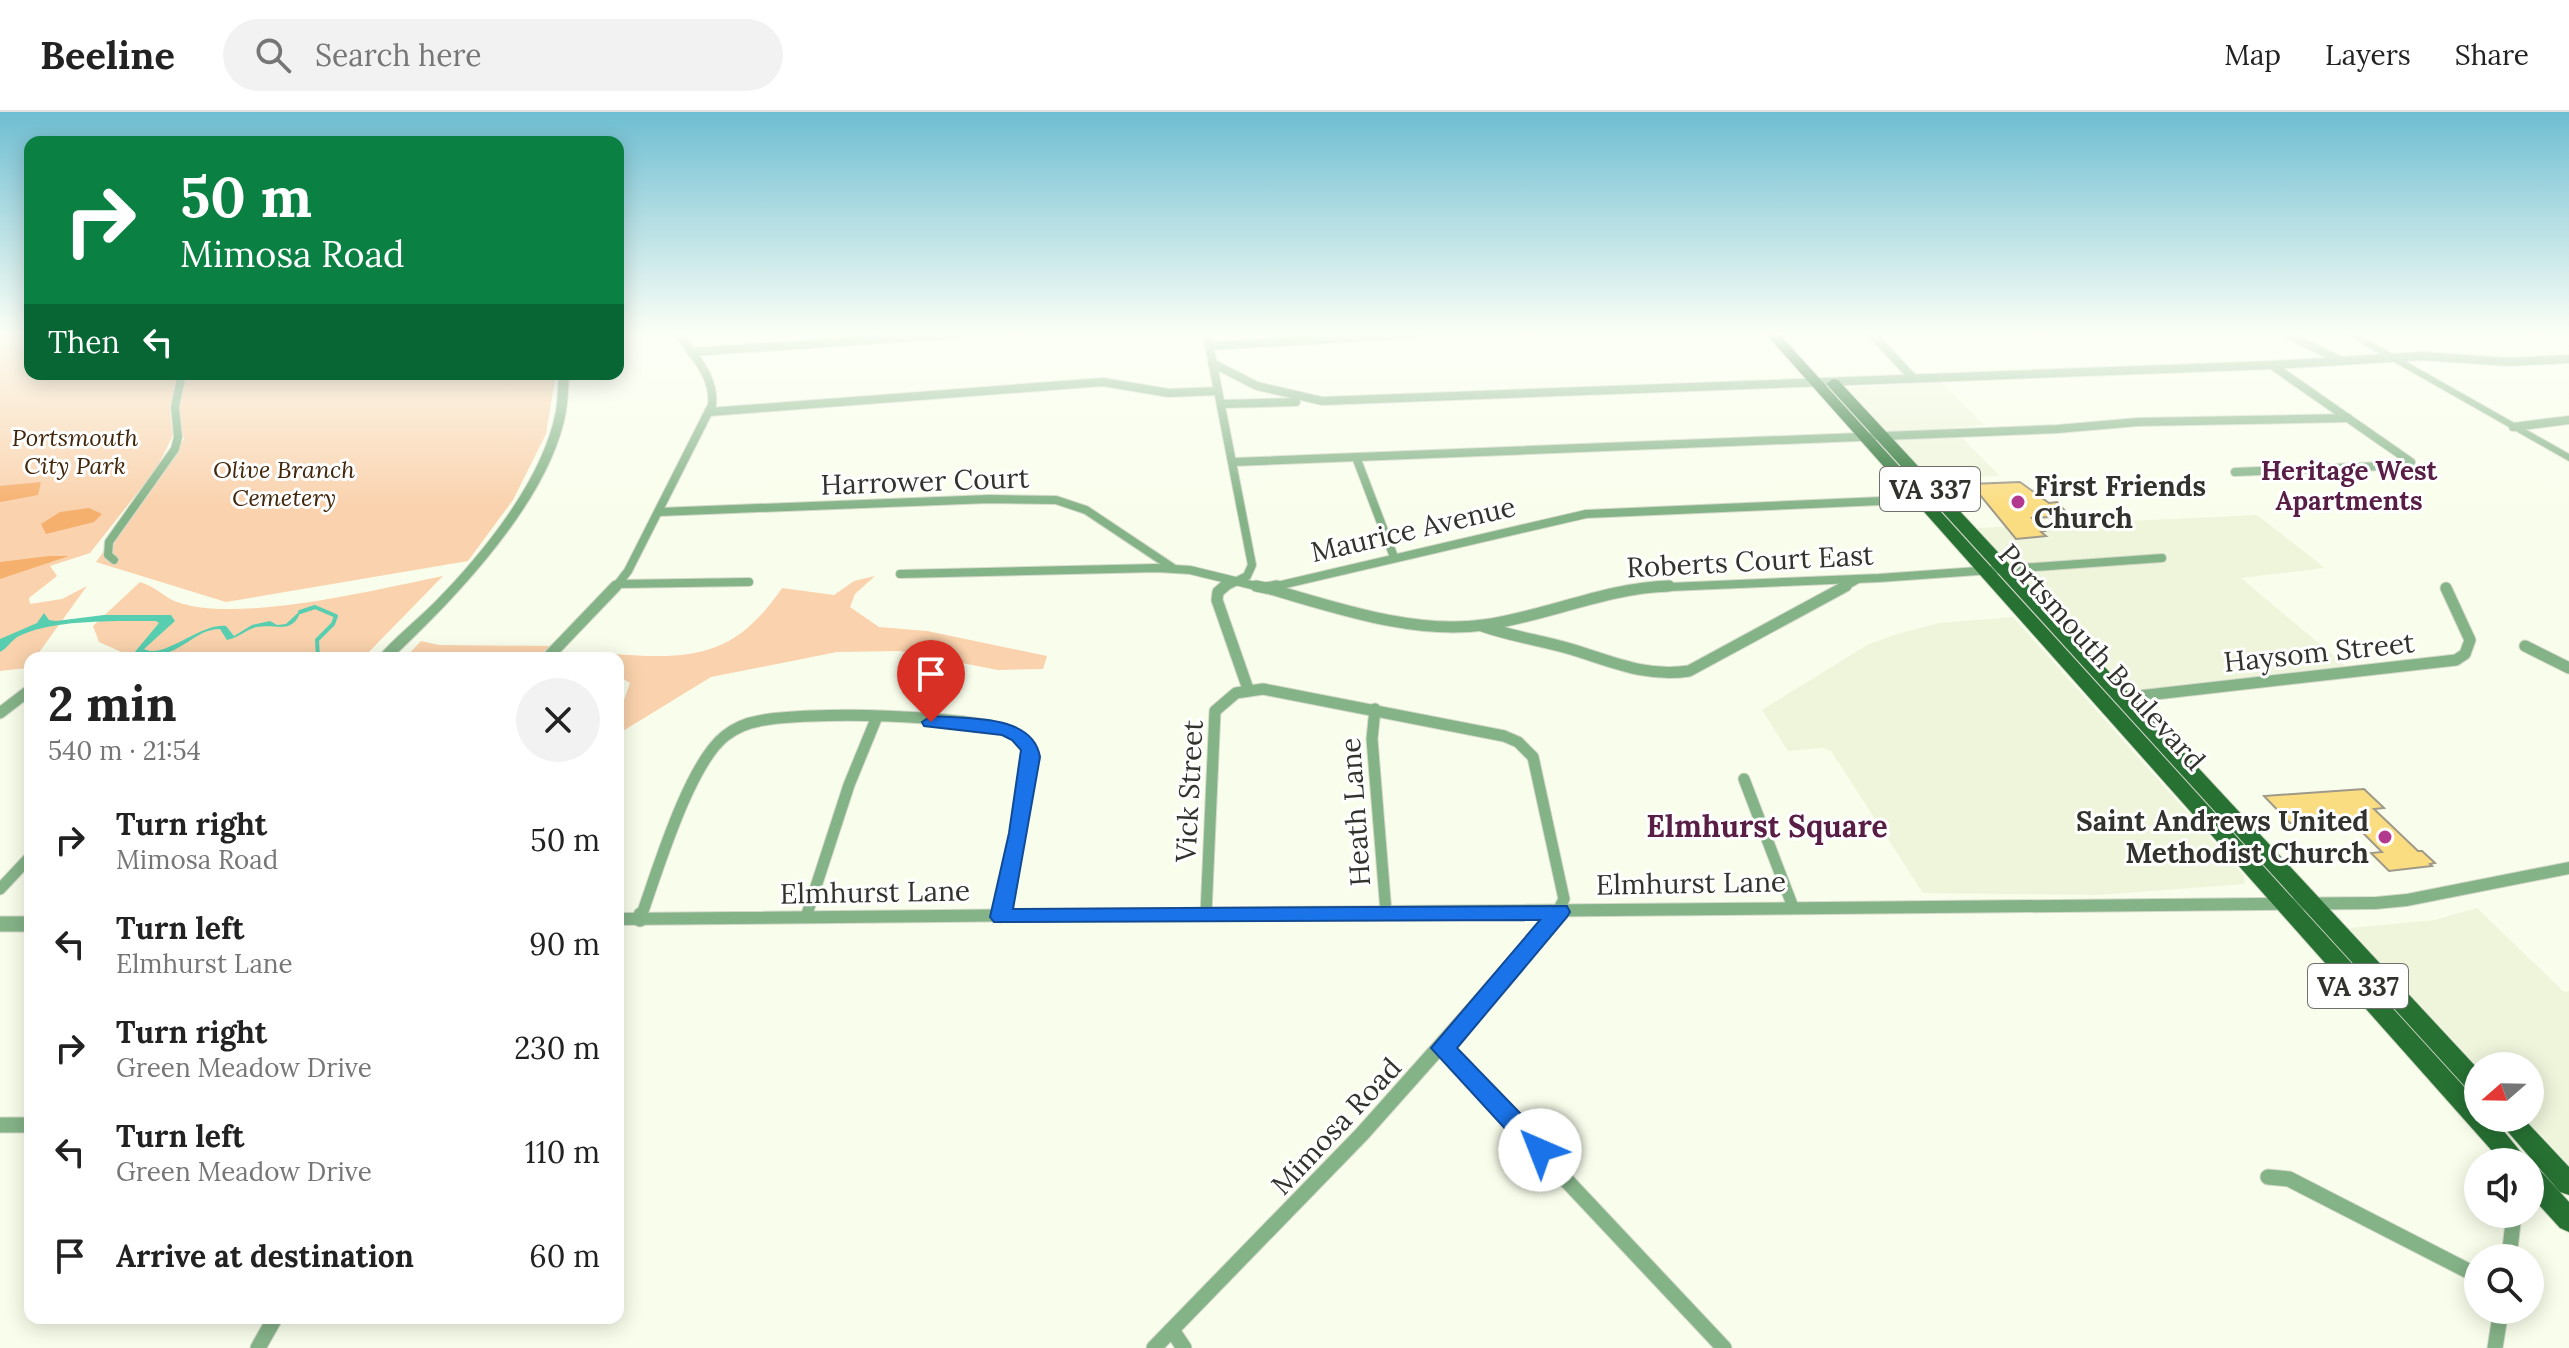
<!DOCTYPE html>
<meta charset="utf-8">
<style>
body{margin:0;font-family:Lora,serif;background:#f2f2f2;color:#222;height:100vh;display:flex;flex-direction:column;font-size:30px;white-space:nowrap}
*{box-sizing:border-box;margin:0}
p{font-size:26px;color:#767676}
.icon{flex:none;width:44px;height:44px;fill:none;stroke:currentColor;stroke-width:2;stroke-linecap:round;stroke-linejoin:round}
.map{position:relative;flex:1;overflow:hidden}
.drawer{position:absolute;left:24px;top:540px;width:600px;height:672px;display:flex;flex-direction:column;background:#fff;border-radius:16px;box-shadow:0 4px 20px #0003}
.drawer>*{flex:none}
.top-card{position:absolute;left:24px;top:24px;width:600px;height:244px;border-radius:16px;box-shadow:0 4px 20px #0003;background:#0b8043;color:#fff;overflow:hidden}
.needle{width:52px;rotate:250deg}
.buttons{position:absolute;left:2464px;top:940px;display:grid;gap:16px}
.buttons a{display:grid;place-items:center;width:80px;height:80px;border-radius:50%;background:#fff;box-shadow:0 4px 20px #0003;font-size:40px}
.pin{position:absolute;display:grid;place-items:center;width:68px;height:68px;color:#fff;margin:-82px -34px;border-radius:50% 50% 50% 0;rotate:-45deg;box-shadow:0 0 8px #0007}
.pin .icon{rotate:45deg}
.me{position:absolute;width:88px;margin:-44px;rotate:316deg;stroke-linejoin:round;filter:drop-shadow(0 0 6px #0008)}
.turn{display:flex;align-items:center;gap:28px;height:168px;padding:0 24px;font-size:36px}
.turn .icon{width:104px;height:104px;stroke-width:2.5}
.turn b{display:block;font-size:56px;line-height:68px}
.then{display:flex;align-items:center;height:76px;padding:0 24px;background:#0003;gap:16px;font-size:30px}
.round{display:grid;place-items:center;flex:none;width:84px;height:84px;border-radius:42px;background:#f2f2f2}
.headline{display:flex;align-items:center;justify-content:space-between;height:136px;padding:0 24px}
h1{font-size:48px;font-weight:700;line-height:60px}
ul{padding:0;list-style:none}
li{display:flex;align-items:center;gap:24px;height:104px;padding:0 24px}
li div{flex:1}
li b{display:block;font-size:30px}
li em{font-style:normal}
header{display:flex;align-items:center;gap:48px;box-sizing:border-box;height:112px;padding:0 40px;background:#fff;border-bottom:2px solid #e0e0e0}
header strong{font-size:38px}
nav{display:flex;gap:44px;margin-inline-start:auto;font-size:28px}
.search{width:560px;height:72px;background:#f2f2f2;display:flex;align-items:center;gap:20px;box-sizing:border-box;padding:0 28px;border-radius:44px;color:#767676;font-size:30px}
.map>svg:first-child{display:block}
.built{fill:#eef5db}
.green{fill:#fad2ad}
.forest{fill:#f5b06e}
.water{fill:#57ceb0}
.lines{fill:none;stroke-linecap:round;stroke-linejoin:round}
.stream{stroke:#57ceb0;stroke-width:4}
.building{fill:#fbdd81;stroke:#9f9989;stroke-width:2}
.minor-far2-casing{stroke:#d5d9ca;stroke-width:10}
.minor-far1-casing{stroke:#d5d9ca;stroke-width:13}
.minor-casing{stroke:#d5d9ca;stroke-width:17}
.tertiary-casing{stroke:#d5d9ca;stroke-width:2}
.primary-casing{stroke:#d5d9ca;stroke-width:2}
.minor-far2{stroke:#85b388;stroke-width:8}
.minor-far1{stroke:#85b388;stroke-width:11}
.minor{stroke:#85b388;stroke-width:15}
.tertiary{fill:#85b388;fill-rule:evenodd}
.primary{fill:#277133;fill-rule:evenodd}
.route{fill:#1a73e8;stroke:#114b97;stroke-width:2}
.poi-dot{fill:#b2398e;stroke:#fff;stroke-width:3}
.labels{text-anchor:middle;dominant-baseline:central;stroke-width:6;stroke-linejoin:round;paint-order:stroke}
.far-park-label{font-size:24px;font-style:italic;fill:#43270a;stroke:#fff}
.far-neighbourhood-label{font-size:26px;font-weight:bold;fill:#591e46;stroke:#fff}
.shield{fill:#fff;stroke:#70706c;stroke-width:2}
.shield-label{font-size:26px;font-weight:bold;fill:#32332d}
.street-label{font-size:28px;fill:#32332d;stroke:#fff}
.poi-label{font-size:28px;font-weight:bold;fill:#32332d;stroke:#fff;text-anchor:start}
.neighbourhood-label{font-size:30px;font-weight:bold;fill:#591e46;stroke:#fff}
</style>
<header>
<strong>Beeline</strong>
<div class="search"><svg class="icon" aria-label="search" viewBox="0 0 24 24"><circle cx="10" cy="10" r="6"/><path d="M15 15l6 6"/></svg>Search here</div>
<nav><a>Map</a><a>Layers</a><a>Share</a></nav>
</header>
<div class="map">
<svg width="2569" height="1236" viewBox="0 0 2569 1236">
<rect width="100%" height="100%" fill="#f9feec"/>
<g class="built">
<polygon points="1941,270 1984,313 1952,316 2000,364 1929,367 1846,276"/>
<polygon points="2257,403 2325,456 2241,466 2346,554 2129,579 1977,416"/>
<polygon points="2013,505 2244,764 2245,772 2098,783 1923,781 1831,639 1823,636 1788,639 1762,598 1867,533 1897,522 1939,511"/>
<polygon points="2477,796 2564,880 2569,879 2569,1053 2525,1006 2530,1006 2530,954 2478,955 2349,816 2435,808"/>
</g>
<g class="green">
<polygon points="0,222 30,222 30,262 177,262 170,301 173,323 157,356 90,441 50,454 57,464 29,486 30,492 62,487 87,474 35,546 30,546 27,556 0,559"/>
<polygon points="185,262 556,262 546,322 513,388 468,449 226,490 96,450 184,327 177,302"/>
<path d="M443 464 363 546H305L304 543 135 546 99 530 93 514 140 470C157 475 165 486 177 490 238 512 378 477 443 464Z"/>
<path d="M875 464 855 482 850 495 879 515 927 519 1047 544 1043 557 998 558 900 539 837 540 711 565 618 622V605L630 571 618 564V546H612L614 542C693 548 735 545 782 476L834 483 854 469Z"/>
<polygon points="421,529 439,533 550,534 536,546 405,546"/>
</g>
<g class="forest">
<polygon points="41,370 38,383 0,390 0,374"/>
<polygon points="89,396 102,402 94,410 46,422 41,412 60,400"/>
<polygon points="49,444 69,444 0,467 0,450"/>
</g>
<path class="water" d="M301 498C293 524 276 511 257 515 247 517 240 525 227 528L220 517C191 517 181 549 136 544L134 541 159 511 156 509C118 509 53 507 19 524 11 528 8 536 0 540V527L37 511 44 501 49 508 56 509 104 503H171L175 509 144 537C164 548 200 511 226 514L234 524 252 513 270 509 277 513 286 512Z"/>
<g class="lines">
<g class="stream">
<polyline points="300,500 315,495 336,504 333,512 317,528 318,546"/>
<polyline points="508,546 523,546"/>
</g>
</g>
<g class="building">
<polygon points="2020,370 2049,391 2057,390 2070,404 2032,406 2045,419 2041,420 2046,424 2016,427 1971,372"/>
<polygon points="2364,677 2384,696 2374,697 2418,739 2422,739 2435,751 2430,752 2432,754 2389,759 2371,741 2382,740 2348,706 2290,711 2264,684"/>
</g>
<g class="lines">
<g class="minor-far2-casing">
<g id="minor-far2">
<polyline points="1207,222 1252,453 1247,464 1223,476"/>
<polyline points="1872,222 1913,266"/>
<polyline points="2287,222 2341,249"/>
<polyline points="1209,234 1417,222"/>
<polyline points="691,240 960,222"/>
<polyline points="1212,251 1257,274 1322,289 2272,253 2422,244 2509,250 2569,247"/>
<polyline points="1221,292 1296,290"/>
<polyline points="709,300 1103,270 1169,281 1218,279"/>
<polyline points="2513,315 2569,308"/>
<polyline points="1356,345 1394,445"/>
<polyline points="1233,350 2057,317 2138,310 2348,306"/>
<polyline points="2235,360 2407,353 2411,350 2273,254"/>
<polyline points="659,400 989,387 1056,388 1086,398 1173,456"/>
<polyline points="114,448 108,443 109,430 175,337 178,325 175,295 182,262"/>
<polyline points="900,462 1157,456 1190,458 1264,476"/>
<polyline points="618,472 749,470"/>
<path d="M615 476 628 459 712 293C715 264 694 245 679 222"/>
<polyline points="1268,476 1586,402 1926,387"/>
<polyline points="1646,476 1879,466 2162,446"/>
<polyline points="1842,476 1858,467"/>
</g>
</g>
<g class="minor-far1-casing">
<g id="minor-far1">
<polyline points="1225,474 1218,480 1217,488 1248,577"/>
<polyline points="1256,474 1266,476 1277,474"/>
<path d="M1267 476C1334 495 1413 523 1484 513 1547 504 1605 476 1669 474"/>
<path d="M1482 514C1510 524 1539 528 1567 536 1609 548 1644 566 1689 559L1846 474"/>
<polyline points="2525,534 2569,556"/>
<polyline points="547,546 616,474"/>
<polyline points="2121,586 2456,548 2465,542 2470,528 2446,476"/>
<polyline points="1375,597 1372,627 1386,800"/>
<polyline points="0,601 30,578"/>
<polyline points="1744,667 1793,795"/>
<polyline points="0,777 30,745"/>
<polyline points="1206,802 1215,599 1236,581 1263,577 1504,624 1518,630 1533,645 1564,787 1555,805"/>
<path d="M641 805C657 760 689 652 725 624 735 616 747 611 759 609 804 599 973 602 1014 621 1024 626 1028 635 1031 645L1001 805"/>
<polyline points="806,805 849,673 876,607"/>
</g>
</g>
<g class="minor-casing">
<g id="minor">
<polyline points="640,807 641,803"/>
<polyline points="0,812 30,812"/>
<polyline points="1442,936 1724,1236"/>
<polyline points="0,1013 30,1013"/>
<polyline points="2268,1065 2289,1067 2478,1164"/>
<polyline points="2509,1146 2514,1102"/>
<polyline points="1172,1218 1184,1236"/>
<polyline points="258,1236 275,1206"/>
<polyline points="1154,1236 1362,1022 1557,803"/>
<polyline points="2495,1236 2501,1198"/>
</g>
</g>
<g class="tertiary-casing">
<g id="tertiary">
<polygon points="2345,222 2357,222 2569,342 2569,349"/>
<path d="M559 262H569C568 274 568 287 566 299 551 387 455 487 392 546H377C394 526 416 509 435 490 483 441 543 368 556 299 558 287 558 274 559 262Z"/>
<polygon points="2569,750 2569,762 2407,794 2376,797 618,813 618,801 2376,785 2407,782"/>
</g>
</g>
<g class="primary-casing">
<g id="primary">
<polygon points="1766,222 1779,222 2478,990 2478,1006 2493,1006 2529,1050 2502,1050"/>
<polygon points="1833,267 1838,268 2478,957 2478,983 2470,980 1828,274 1827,271"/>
<polygon points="2496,1006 2523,1006 2569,1055 2569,1083 2560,1080"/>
<polygon points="2530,1054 2539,1057 2569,1090 2569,1120 2560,1116 2530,1083"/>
</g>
</g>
<use href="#minor-far2" class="minor-far2"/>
<use href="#minor-far1" class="minor-far1"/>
<use href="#minor" class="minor"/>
<use href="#tertiary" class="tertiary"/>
<use href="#primary" class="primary"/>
</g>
<linearGradient id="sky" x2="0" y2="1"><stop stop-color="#6ebed2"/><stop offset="0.56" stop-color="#fcfff6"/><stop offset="1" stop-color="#fcfff6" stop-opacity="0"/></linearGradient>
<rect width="2569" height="396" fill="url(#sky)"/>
<path class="route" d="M931 604C964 607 1033 601 1040 645L1013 797 1567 794 1570 800 1567 805 1457 936 1549 1031 1552 1038 1549 1046 1540 1049 1532 1046 1431 936 1540 808 994 810 990 805 1009 721 1021 638 1012 628 1002 623 924 614 922 610Z"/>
<g class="poi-dot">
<circle cx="2018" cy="390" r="8"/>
<circle cx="2385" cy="725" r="8"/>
</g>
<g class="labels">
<g class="far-park-label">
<text x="75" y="325">Portsmouth<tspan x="75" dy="28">City Park</tspan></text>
<text x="284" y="357">Olive Branch<tspan x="284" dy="28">Cemetery</tspan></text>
</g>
<g class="far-neighbourhood-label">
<text x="2349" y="358">Heritage West<tspan x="2349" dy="30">Apartments</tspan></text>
</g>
<g class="shield">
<rect x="1880" y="355" width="100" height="44" rx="6"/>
<rect x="2308" y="852" width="100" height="44" rx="6"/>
</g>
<g class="shield-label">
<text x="1930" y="377">VA 337</text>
<text x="2358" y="874">VA 337</text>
</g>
<g class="street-label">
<text transform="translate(925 369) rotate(-2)">Harrower Court</text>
<text transform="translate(1413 417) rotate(-13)">Maurice Avenue</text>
<text transform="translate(1750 449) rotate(-3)">Roberts Court East</text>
<text transform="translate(2319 540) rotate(-6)">Haysom Street</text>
<text transform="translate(2102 545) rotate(48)">Portsmouth Boulevard</text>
<text transform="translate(1189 679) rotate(-87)">Vick Street</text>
<text transform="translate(1355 700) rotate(-94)">Heath Lane</text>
<text transform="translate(1691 771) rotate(-1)">Elmhurst Lane</text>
<text transform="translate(875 780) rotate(-1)">Elmhurst Lane</text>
<text transform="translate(1336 1014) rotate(-47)">Mimosa Road</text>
</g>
<g class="poi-label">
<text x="2034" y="374">First Friends<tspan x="2034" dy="32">Church</tspan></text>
<text x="2369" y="709" text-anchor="end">Saint Andrews United<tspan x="2369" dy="32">Methodist Church</tspan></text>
</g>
<g class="neighbourhood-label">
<text x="1767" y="714">Elmhurst Square</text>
</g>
</g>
</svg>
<div class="buttons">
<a><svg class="needle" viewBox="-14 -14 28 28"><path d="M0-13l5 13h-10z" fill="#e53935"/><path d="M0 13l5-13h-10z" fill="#767676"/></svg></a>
<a><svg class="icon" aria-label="sound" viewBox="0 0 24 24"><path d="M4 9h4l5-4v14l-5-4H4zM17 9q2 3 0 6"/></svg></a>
<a><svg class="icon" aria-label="search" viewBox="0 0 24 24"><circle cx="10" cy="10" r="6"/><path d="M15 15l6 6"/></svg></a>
</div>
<div class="pin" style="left:931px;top:610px;background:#d93025"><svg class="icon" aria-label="arrive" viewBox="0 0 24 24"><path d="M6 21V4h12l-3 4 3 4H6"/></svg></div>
<svg class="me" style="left:1540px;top:1038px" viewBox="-20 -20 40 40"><circle r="19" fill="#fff"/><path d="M0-13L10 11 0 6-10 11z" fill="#1a73e8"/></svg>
<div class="top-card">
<div class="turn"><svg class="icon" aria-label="right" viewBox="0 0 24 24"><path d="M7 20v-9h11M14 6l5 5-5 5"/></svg><div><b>50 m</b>Mimosa Road</div></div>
<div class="then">Then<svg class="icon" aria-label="left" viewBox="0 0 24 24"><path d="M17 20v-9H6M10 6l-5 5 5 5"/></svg></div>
</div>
<section class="drawer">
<div class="headline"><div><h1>2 min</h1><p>540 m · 21:54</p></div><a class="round"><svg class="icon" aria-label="close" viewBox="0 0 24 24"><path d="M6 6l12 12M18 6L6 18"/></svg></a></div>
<ul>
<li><svg class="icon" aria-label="right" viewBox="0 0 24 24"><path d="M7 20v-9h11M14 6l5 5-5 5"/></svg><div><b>Turn right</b><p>Mimosa Road</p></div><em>50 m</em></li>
<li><svg class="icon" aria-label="left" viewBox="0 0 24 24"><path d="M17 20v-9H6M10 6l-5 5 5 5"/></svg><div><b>Turn left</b><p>Elmhurst Lane</p></div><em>90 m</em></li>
<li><svg class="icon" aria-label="right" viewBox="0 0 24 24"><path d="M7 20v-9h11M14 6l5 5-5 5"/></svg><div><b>Turn right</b><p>Green Meadow Drive</p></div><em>230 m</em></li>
<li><svg class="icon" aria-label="left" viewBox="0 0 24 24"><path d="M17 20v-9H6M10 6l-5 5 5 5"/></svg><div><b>Turn left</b><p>Green Meadow Drive</p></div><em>110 m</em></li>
<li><svg class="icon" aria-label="arrive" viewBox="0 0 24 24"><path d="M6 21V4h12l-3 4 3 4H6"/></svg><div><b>Arrive at destination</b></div><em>60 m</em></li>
</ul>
</section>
</div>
